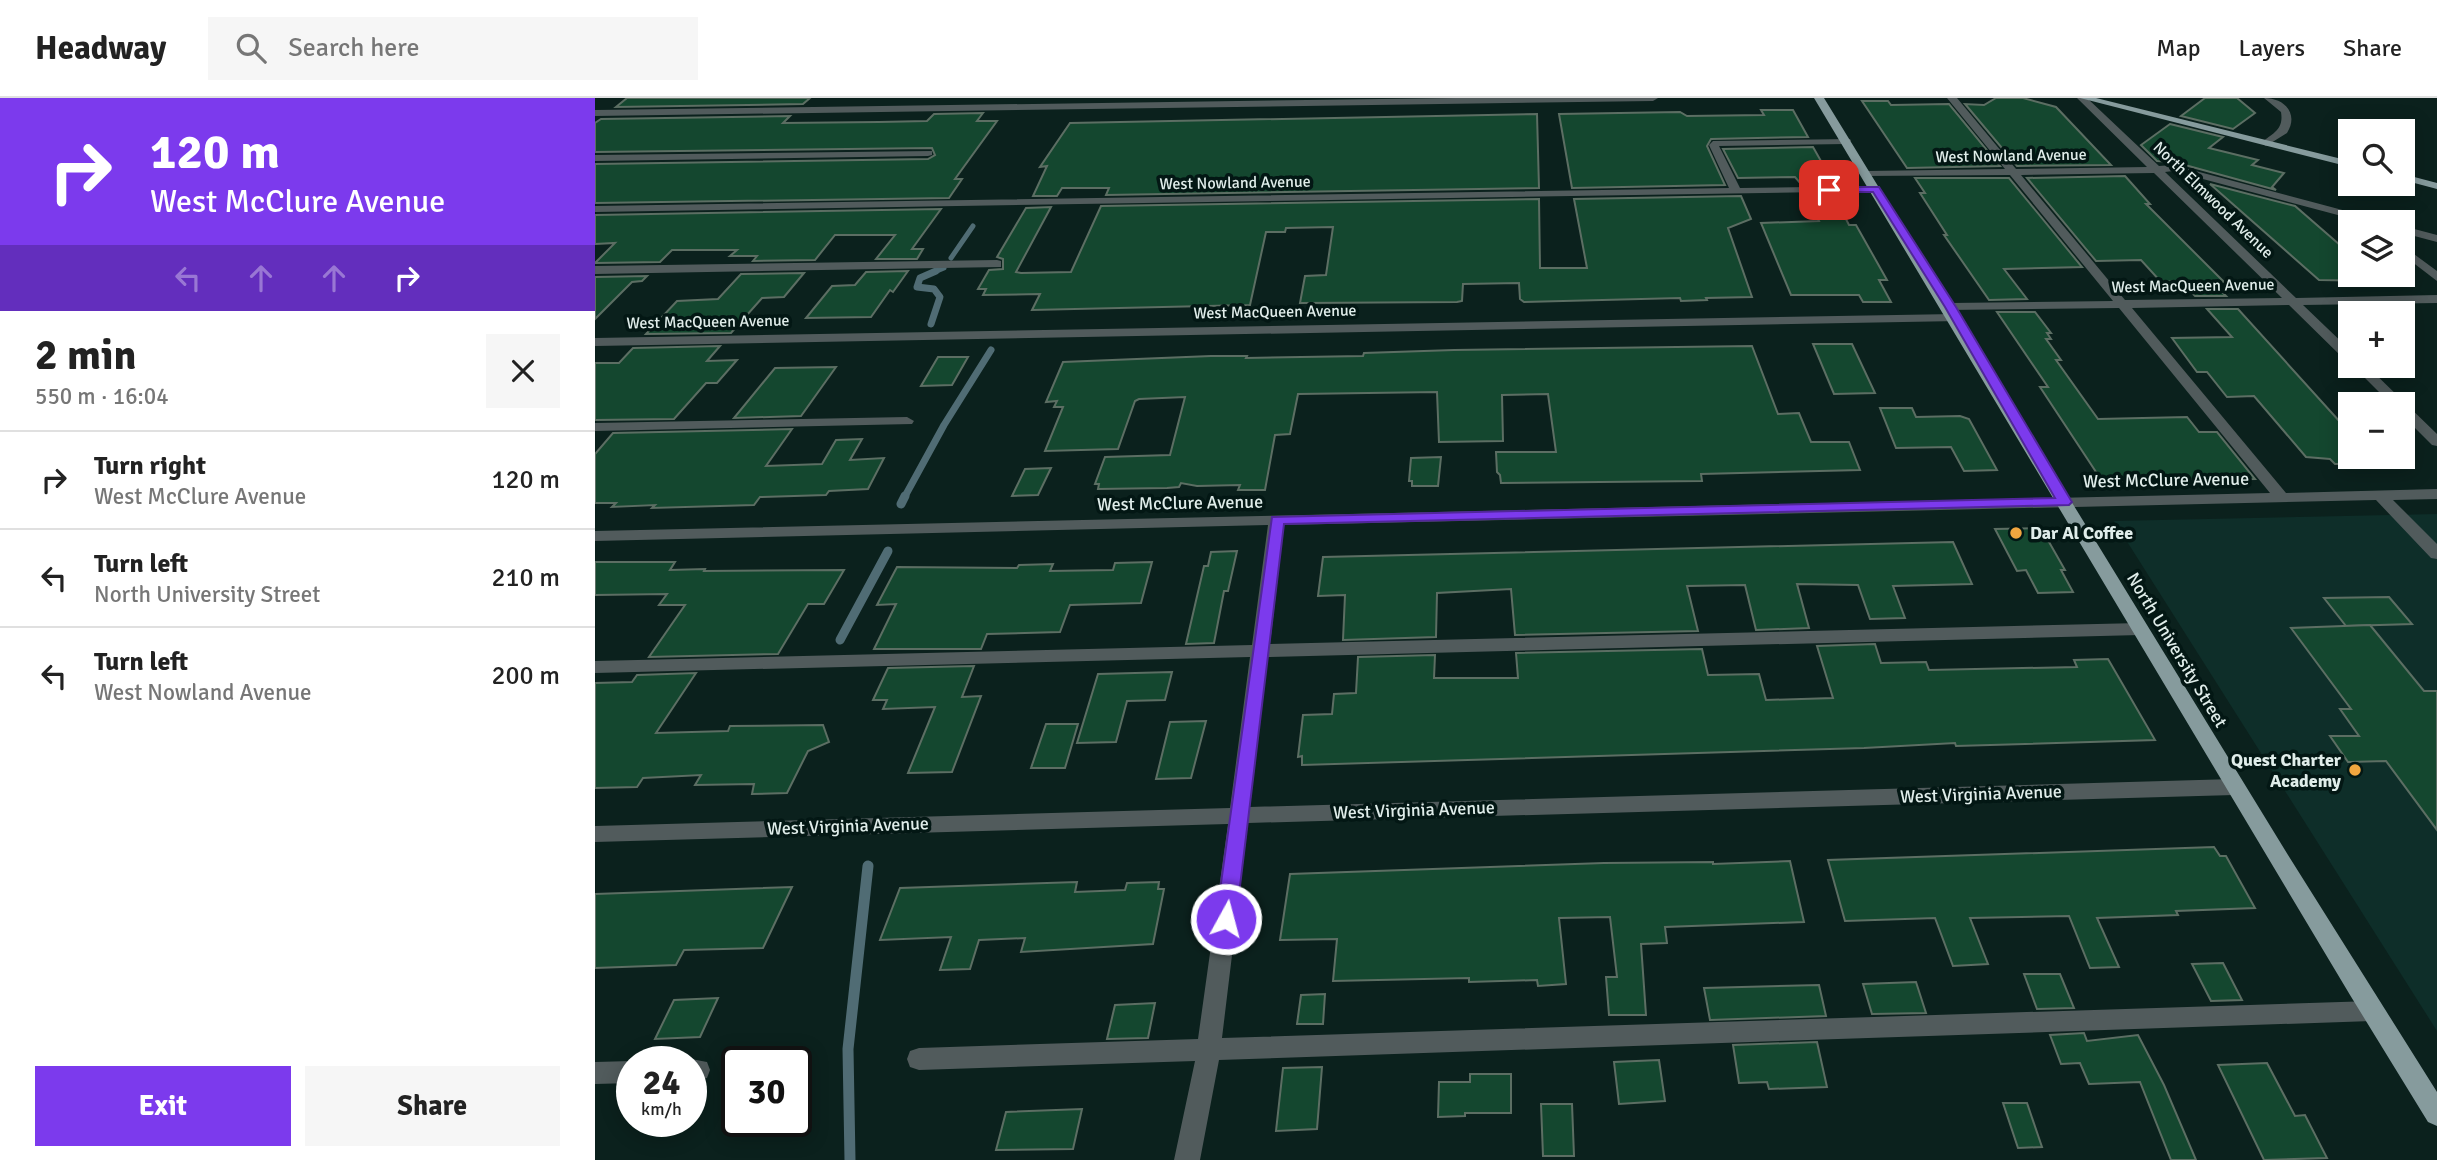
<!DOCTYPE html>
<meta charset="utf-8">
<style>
body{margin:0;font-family:Signika,sans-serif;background:#f6f6f6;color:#222;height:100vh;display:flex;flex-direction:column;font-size:26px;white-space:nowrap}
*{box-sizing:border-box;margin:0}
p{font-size:23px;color:#767676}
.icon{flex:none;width:38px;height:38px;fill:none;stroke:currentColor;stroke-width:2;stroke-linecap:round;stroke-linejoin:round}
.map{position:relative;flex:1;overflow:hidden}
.details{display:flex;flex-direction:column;background:#fff;width:595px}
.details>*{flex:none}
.guide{background:#7c3aed;color:#fff;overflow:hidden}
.tools{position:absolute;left:1743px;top:21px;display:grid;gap:14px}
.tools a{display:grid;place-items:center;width:77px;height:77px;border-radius:0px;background:#fff;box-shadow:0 4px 18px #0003;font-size:35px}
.speed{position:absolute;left:21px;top:948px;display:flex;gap:14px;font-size:35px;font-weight:700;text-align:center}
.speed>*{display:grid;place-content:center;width:91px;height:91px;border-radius:50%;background:#fff;box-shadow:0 4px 18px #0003;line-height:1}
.speed small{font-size:18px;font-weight:400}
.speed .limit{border:4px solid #111;border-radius:10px;background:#fff;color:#111}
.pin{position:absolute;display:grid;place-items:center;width:60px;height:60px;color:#fff;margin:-30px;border-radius:14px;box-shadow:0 4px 10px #0006}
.me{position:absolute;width:77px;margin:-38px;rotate:7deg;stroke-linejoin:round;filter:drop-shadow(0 0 5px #0008)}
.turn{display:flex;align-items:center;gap:24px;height:147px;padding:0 35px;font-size:32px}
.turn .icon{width:91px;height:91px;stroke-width:2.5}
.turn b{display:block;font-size:49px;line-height:60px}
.lanes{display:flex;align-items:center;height:66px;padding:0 35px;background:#0003;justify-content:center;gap:35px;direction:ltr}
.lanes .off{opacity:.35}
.round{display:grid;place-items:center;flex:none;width:74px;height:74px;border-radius:0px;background:#f6f6f6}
.summary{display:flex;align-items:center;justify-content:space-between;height:119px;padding:0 35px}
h1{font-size:42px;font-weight:700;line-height:52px}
.action{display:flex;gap:14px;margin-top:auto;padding:14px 35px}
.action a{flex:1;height:80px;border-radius:0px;background:#7c3aed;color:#fff;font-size:28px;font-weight:700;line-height:80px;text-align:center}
.action a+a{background:#f6f6f6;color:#222}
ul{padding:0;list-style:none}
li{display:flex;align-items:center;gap:21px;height:98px;padding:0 35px;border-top:2px solid #e0e0e0}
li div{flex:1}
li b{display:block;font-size:26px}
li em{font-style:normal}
header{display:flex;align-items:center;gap:42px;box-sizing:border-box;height:98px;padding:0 35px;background:#fff;border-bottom:2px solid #e0e0e0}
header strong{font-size:33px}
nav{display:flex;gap:38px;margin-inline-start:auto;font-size:24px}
.search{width:490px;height:63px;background:#f6f6f6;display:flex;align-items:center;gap:18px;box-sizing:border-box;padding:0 24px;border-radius:0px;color:#767676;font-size:26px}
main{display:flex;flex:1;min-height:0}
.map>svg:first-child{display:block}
.built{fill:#0e2e29}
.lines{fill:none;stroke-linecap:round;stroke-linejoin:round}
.stream-far3{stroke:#506c74;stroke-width:5}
.stream-far2{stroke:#506c74;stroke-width:7}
.stream-far1{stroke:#506c74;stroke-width:9}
.stream{stroke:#506c74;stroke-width:11}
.building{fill:#14472f;stroke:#5c6e63;stroke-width:2}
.minor{fill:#515b5c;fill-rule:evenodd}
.major{fill:#869b9d;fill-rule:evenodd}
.route{fill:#7c3aed;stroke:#51269a;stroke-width:2}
.poi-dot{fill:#f1a63f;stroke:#031714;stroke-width:2.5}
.labels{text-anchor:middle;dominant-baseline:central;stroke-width:7;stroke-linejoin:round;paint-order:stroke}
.far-street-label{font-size:16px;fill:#e0edea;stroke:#031714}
.street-label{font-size:18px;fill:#e0edea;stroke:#031714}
.poi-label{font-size:18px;font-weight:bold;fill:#e0edea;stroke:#031714;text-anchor:start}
</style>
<header>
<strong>Headway</strong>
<div class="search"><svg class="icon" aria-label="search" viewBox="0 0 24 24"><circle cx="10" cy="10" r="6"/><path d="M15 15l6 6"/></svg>Search here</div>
<nav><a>Map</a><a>Layers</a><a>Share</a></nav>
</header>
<main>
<section class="details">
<div class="guide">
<div class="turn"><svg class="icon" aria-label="right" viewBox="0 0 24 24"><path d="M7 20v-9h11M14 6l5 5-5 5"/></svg><div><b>120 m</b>West McClure Avenue</div></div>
<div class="lanes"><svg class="icon off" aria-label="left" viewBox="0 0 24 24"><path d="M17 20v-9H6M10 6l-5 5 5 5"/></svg><svg class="icon off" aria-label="ahead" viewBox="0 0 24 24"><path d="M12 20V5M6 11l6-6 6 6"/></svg><svg class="icon off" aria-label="ahead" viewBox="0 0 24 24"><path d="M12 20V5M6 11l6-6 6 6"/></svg><svg class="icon" aria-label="right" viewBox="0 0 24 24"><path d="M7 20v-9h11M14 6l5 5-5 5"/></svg></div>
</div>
<div class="summary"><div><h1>2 min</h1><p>550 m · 16:04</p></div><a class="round"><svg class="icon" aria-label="close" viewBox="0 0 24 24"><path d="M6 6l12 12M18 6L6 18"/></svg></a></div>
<ul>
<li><svg class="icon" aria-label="right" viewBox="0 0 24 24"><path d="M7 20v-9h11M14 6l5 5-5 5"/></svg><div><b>Turn right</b><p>West McClure Avenue</p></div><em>120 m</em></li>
<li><svg class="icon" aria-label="left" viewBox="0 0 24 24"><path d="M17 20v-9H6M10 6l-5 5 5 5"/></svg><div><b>Turn left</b><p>North University Street</p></div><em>210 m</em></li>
<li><svg class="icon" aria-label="left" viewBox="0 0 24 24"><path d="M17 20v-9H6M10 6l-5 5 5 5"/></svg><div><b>Turn left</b><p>West Nowland Avenue</p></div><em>200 m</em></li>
</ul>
<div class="action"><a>Exit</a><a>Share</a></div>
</section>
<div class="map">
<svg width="1842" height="1062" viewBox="0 0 1842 1062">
<rect width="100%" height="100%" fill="#0b211d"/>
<polygon class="built" points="1842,416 1842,933 1519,423"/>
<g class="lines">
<g class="stream-far3">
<polyline points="356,160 378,128"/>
<polyline points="337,175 349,170"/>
</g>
<g class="stream-far2">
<polyline points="336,226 345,199 339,191 322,189 325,180 341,173"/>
<polyline points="309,400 349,327 396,252"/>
</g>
<g class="stream-far1">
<polyline points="306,406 310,398"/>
<polyline points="245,542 293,453"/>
</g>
<polyline class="stream" points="255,1062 253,951 273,768"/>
</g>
<g class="building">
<polygon points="32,0 215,0 208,6 21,9"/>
<polygon points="1401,0 1428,0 1461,9 1516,67 1422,68 1370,6 1389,7"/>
<polygon points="1610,0 1642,0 1660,15 1638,31 1586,18"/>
<polygon points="1267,3 1293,3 1296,7 1354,6 1405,68 1312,70"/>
<polygon points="1166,12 1198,12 1213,39 1116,41 1112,48 1130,87 977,90 964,16 1085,14 1092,18 1169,17"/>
<polygon points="388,15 382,23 402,23 360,81 367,81 354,100 0,105 0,66 333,61 340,57 337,50 0,54 0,25 6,21 195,18 188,25 284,24 332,23 339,16"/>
<polygon points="942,16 944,90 511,97 514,90 467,90 462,98 438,98 452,68 445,69 475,25"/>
<polygon points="1575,26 1628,39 1614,50 1663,62 1657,67 1689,75 1677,89 1681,92 1579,64 1562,63 1546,47"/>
<polygon points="1218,49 1235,79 1229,79 1232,86 1206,86 1200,79 1143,80 1128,51"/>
<polygon points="1530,78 1555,106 1551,106 1629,184 1619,186 1631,198 1600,198 1586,183 1566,184 1546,162 1501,163 1432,80"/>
<polygon points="1320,80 1414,80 1487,169 1409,171 1432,201 1394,202 1349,137 1352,137 1325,95 1330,95"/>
<polygon points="1615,86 1700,108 1753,154 1747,154 1755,161 1755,177 1774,177 1781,183 1724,182"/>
<polygon points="1238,96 1254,127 1261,127 1292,182 1284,182 1296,204 1268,204 1264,197 1196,197 1166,125 1224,123 1211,97"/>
<polygon points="1146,98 1156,121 1133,130 1157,199 1111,200 1112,202 1086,203 1085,200 929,204 925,201 924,185 868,186 867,203 862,204 705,205 710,178 731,177 738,129 691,130 690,134 671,134 655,207 437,212 445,196 388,197 391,191 383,191 394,172 408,171 408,161 402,159 431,110 456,109 421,174 426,175 476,174 506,108 944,101 945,170 992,170 979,101"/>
<polygon points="346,111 317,151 328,151 322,161 281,161 300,137 240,137 220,162 158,163 162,158 135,158 142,152 77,152 65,164 0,165 20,145 0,146 0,117"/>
<polygon points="313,173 298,194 295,192 276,219 211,220 237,188 260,187 271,174"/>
<polygon points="209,175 189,199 167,200 136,235 51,236 82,203 123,201 146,176"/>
<polygon points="52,178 47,183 37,184 0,221 0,179"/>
<polygon points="1612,211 1643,211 1755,335 1755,359 1778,359 1784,365 1740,366 1735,361 1711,359 1659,298 1632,299 1612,274 1602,274 1577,240 1637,239"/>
<polygon points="1402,214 1440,214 1456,235 1452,235 1456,241 1451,241 1466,262 1461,262 1503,321 1592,319 1604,334 1622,334 1660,381 1507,383 1445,289 1453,289"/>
<polygon points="1218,246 1257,246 1280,295 1239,296"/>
<polygon points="125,248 112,263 142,262 122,285 111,285 79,321 0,322 0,265 24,265 38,250"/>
<polygon points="1157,248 1183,316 1204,315 1216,344 1254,344 1265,372 1106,376 1107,383 906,385 905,377 902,374 901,354 961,354 953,296 907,297 908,343 844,344 842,294 703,296 695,336 680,337 670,392 643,392 645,387 602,388 586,385 584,389 572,390 503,391 504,386 500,386 510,359 575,357 590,299 544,301 540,303 523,351 450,353 468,309 459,309 462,303 451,304 468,264 616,258 652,258 651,260 768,258 769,255 859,252"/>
<polygon points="343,259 373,259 357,287 326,288"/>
<polygon points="241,269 206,318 139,320 180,270"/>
<polygon points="1285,310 1317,310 1321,319 1365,318 1374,321 1402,372 1369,373 1356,349 1301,350"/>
<polygon points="197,331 171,368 227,366 241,342 267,341 255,362 289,360 273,391 234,393 231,397 165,399 159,407 57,410 60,407 17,409 21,405 0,405 0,356 18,335"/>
<polygon points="846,359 843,388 817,388 817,383 814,383 816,360"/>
<polygon points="456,370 443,397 417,398 430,371"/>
<polygon points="1446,430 1470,472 1466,472 1478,494 1443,495 1431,472 1422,473 1400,431"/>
<polygon points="1358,444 1377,486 1298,488 1310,520 1275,521 1263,487 1202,486 1214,530 1161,532 1150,487 1092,488 1103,533 920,537 916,491 842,495 841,539 748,542 750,497 723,498 728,459"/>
<polygon points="642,453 633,493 629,493 619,545 591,546 609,468 613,468 616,454"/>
<polygon points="0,464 80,464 75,472 110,471 109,473 249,472 229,506 213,506 183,556 54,559 90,507 64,507 72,496 0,497"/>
<polygon points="557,464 546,505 475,507 465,534 392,536 386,551 279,551 301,506 282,507 302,469 422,470 424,467 458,466 455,473 518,472 520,465"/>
<polygon points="1794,499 1817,526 1751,528 1729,500"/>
<polygon points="1775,527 1829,593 1842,593 1842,732 1791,663 1753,664 1735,638 1764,638 1745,611 1756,611 1696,530"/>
<polygon points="1280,546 1286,565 1331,564 1334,572 1482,569 1479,562 1513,561 1560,642 1361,648 1360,645 1269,650 707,667 707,658 703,659 708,617 737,616 739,596 761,595 763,559 840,557 839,580 923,580 921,555 1107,551 1113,577 1164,576 1171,602 1238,600 1222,548"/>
<polygon points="379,568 367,599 386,598 357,674 313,675 340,609 288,611 292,602 278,602 293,570"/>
<polygon points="577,574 570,602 532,603 521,644 482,645 503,576"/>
<polygon points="101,575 61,635 133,633 135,628 228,627 234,644 213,653 192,695 157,696 159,686 100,687 106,677 48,680 42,689 0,690 0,585 37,584 42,577"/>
<polygon points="611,623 596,680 561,681 575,624"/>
<polygon points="451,626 483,626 470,670 436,670"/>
<polygon points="1619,749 1625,758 1631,758 1660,810 1581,813 1583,817 1502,820 1524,869 1495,870 1474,818 1375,820 1393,866 1358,868 1340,820 1250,823 1233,762"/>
<polygon points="1195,763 1209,824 1070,829 1072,845 1046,846 1051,917 1014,917 1011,879 1022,879 1015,819 964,820 971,886 943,888 942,882 874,884 874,880 738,883 742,841 685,842 695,776 1009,765 1118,764 1118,766"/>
<polygon points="482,784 480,794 530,792 532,785 564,784 563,791 569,791 558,846 426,854 430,840 384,842 375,871 345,872 356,839 285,842 305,790"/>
<polygon points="197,789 168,850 89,852 81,867 0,870 0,796"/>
<polygon points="1628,865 1647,902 1616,903 1597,866"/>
<polygon points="1429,876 1465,876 1479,910 1442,911"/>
<polygon points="1321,884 1331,915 1277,916 1268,886"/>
<polygon points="1224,887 1231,918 1115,922 1109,890"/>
<polygon points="730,896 728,926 702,926 706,897"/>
<polygon points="123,900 105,939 60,941 79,902"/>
<polygon points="560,905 553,940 512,941 520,907"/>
<polygon points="1489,935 1492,943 1543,937 1569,987 1601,1062 1576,1062 1545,984 1494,986 1485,965 1466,966 1455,937"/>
<polygon points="1222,944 1232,989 1174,991 1172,984 1144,985 1138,947"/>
<polygon points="1064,962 1070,1003 1024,1006 1019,964"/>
<polygon points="1672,965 1700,1018 1710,1017 1732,1060 1669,1062 1623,967"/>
<polygon points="727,969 722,1031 681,1033 688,970"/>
<polygon points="875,976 916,976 916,1015 870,1015 870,1018 843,1019 844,984 875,984"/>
<polygon points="1408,1005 1432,1005 1447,1049 1423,1050"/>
<polygon points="946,1006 977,1006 979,1058 948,1058"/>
<polygon points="487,1011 478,1051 401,1052 411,1014"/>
</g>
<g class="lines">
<g class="minor">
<polygon points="860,0 1063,0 1058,3 0,18 0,12"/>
<path d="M1352 0H1362L1421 71 1552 69 1482 0H1492L1564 68 1578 67 1785 122 1786 124H1769L1578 73 1570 74 1701 200 1842 197V205L1708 207 1755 252V263L1750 262 1694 207 1537 210 1691 395 1842 391V401L1798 402 1842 446V461L1836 460 1781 402 689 427 675 546 1545 525 1554 531 1545 537 673 559 655 709 1639 681 1646 684 1649 689 1646 694 1639 697 653 725 627 940 1777 903 1785 906 1789 913 1785 920 1777 923 624 962 605 1062H579L600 963 324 972 315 969 312 961 315 953 324 950 603 941 633 726 0 744V728L635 710 655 559 0 575V563L657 547 673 427 0 443V433L1675 395 1524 210 1351 212V206L1355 205 1518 203 1415 77 1268 78V74L1272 73 1410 71ZM1559 75 1687 200 1530 202 1426 77Z"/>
<path d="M1669 0C1690 0 1704 16 1692 35L1671 48 1666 45C1678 35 1689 32 1686 14Z"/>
<polygon points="1255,41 1256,43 1251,46 1124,48 1145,90 1281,88 1285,89 1285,93 0,114 0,108 1134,90 1114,47 1118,43"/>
<polygon points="337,53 337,57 333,58 0,63 0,57"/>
<polygon points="1808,128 1842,137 1842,144 1808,135"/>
<polygon points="1808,148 1842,173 1842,183 1808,157"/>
<polygon points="402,162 406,163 406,169 0,176 0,168"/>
<polygon points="1360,216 1366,220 1364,223 0,248 0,240"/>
<polygon points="1758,268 1772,268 1842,336 1842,348 1837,347 1808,318 1808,306 1796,306"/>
<polygon points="312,319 319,323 317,326 0,333 0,325"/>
<polygon points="96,961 112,964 115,972 112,980 96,983 96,964 87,964"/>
<polygon points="37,963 41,964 37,964 37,985 0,986 0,964"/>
</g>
<g class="major">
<polygon points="1219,0 1229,0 1693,757 1842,994 1842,1028 1833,1024 1755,897"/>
<polygon points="1485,0 1501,0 1755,63 1755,69"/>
<polygon points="1808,76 1842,85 1842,91 1808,82"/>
</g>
</g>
<polygon class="route" points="1231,89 1284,89 1361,209 1477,404 1474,407 689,426 641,821 638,827 631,830 624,827 621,821 677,419 1460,400 1350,209 1278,94 1231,94"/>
<g class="poi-dot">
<circle cx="1421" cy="435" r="7"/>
<circle cx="1760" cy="672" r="7"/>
</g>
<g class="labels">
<g class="far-street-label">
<text transform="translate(1416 58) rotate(-1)">West Nowland Avenue</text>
<text transform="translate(640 85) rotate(-1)">West Nowland Avenue</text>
<text transform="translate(1618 102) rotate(44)">North Elmwood Avenue</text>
<text transform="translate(1598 188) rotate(-1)">West MacQueen Avenue</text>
<text transform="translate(680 214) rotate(-1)">West MacQueen Avenue</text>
<text transform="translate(113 224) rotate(-1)">West MacQueen Avenue</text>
</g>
<g class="street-label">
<text transform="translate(1571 382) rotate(-1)">West McClure Avenue</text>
<text transform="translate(585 405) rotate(-1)">West McClure Avenue</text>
<text transform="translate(1582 552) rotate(59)">North University Street</text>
<text transform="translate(1386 696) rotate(-2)">West Virginia Avenue</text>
<text transform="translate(819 712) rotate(-2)">West Virginia Avenue</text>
<text transform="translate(253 728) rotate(-2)">West Virginia Avenue</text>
</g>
<g class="poi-label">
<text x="1435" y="435">Dar Al Coffee</text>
<text x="1746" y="662" text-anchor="end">Quest Charter<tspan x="1746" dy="21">Academy</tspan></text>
</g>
</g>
</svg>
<div class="tools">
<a><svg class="icon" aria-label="search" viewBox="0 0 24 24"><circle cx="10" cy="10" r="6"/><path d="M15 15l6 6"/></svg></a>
<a><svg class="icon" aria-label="layers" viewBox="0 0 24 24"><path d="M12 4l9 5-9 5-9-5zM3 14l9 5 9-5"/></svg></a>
<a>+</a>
<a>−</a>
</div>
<div class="speed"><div>24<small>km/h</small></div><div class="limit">30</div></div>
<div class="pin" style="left:1234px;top:92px;background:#d93025"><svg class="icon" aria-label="arrive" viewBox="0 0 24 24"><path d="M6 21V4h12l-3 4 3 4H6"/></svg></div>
<svg class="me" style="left:631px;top:821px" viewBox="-20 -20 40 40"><circle r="17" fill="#7c3aed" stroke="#fff" stroke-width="3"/><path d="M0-11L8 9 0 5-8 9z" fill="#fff"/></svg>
</div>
</main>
